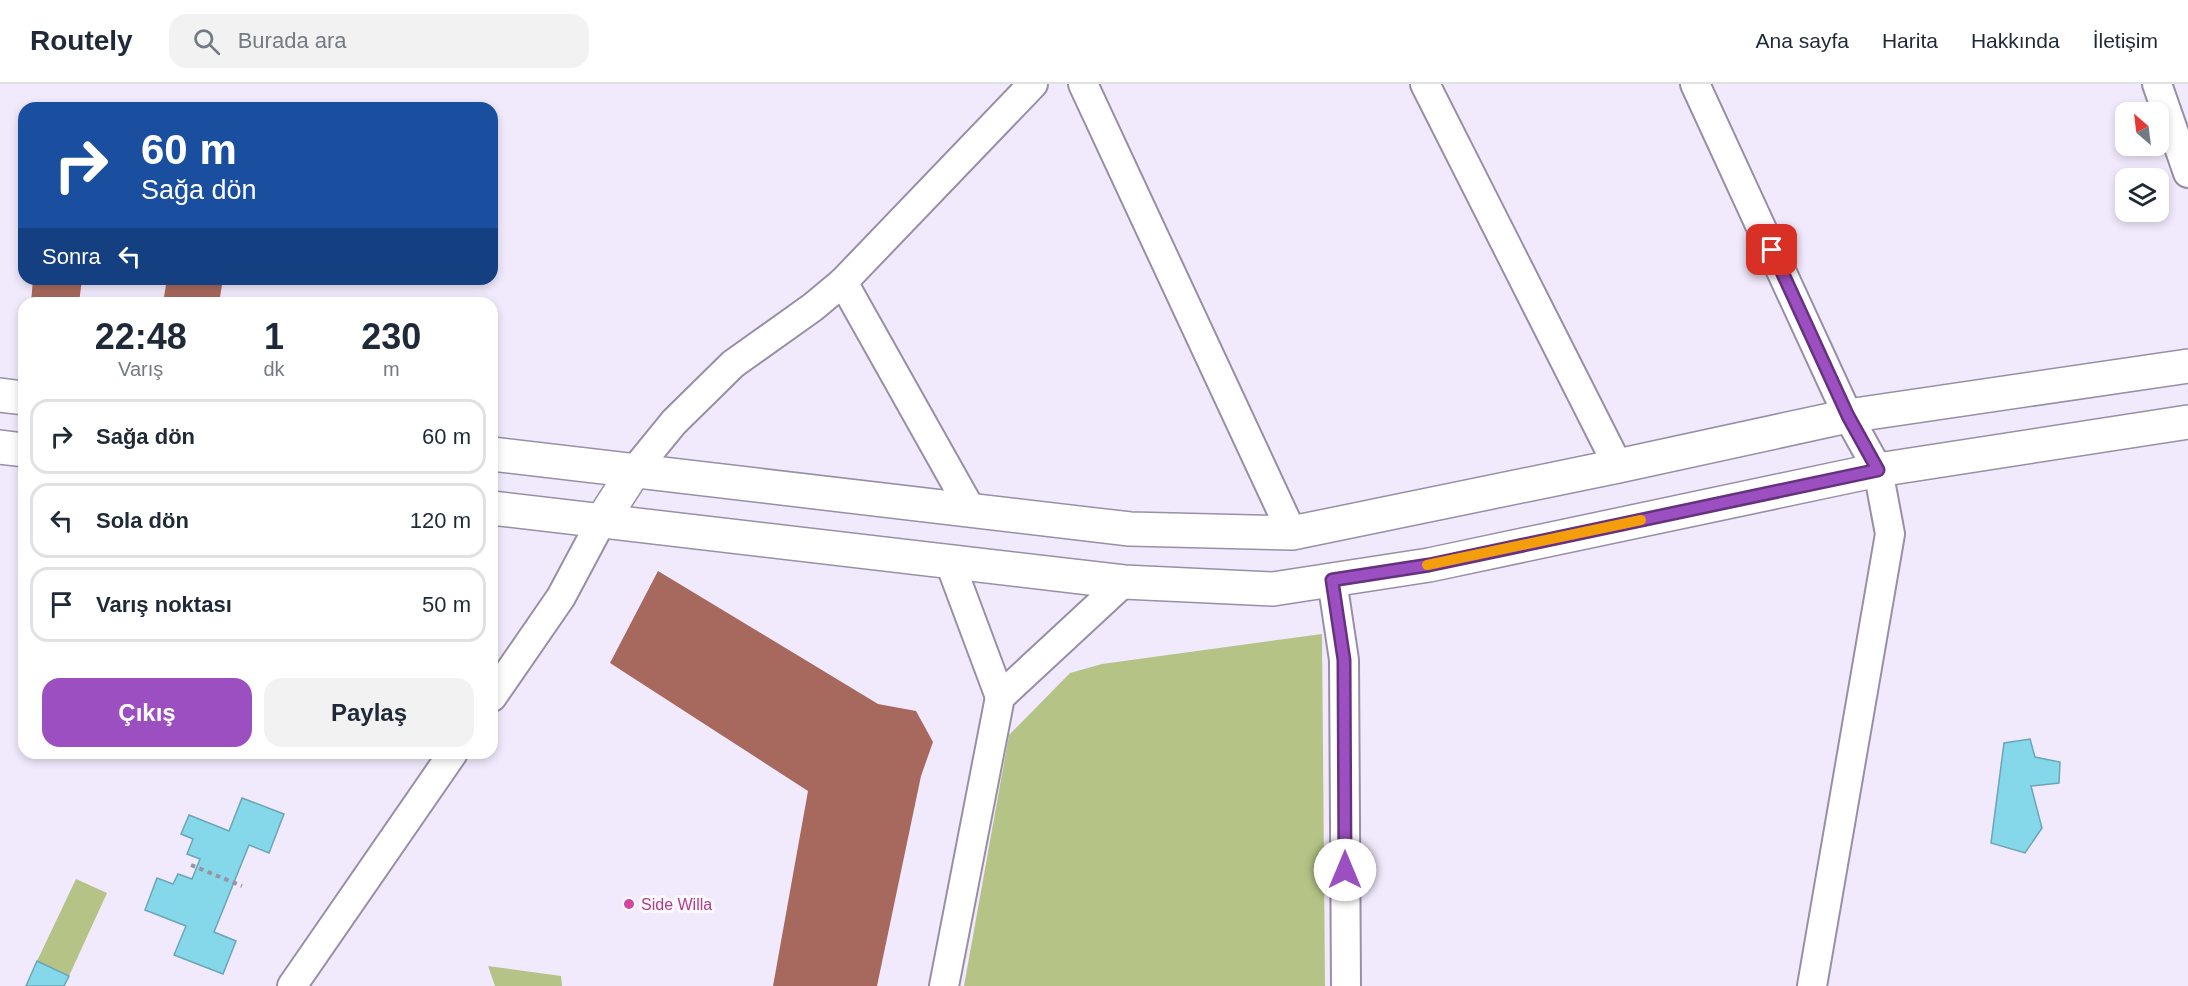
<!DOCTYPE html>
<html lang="tr">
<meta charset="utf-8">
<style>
body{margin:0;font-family:Helvetica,sans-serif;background:#f2f2f3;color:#1f2937;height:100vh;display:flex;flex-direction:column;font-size:22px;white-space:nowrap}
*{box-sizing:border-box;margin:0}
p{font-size:20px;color:#747a83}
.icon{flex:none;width:33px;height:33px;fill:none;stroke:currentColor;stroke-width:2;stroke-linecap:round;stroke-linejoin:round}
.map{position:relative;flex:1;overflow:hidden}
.side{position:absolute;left:18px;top:213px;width:480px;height:462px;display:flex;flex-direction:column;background:#fff;border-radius:18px;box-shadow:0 3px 9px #0003}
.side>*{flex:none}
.top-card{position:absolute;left:18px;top:18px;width:480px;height:183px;border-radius:18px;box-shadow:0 3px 9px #0003;background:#1a4fa0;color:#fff;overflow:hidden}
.needle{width:39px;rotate:332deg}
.buttons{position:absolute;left:2115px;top:18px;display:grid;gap:12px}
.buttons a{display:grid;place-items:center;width:54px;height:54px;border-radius:12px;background:#fff;box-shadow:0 3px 9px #0003;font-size:30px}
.pin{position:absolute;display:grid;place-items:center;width:51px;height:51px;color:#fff;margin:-26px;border-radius:12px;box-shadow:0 3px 9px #0006}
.me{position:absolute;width:66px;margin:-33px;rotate:0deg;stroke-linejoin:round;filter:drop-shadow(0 0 4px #0008)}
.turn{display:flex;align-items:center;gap:21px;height:126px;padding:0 24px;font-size:27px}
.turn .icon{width:78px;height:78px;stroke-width:2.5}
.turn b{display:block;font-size:42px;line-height:51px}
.then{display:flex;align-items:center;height:57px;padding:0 24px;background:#0003;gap:12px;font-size:22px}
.eta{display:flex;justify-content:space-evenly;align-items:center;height:102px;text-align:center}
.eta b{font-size:36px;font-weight:700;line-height:42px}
.action{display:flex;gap:12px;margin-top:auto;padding:12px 24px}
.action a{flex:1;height:69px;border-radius:18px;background:#9c4fc0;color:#fff;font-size:24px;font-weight:700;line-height:69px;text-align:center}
.action a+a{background:#f2f2f3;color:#1f2937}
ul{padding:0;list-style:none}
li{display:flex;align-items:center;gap:18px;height:75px;margin:0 12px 9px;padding:0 12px;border:3px solid #e0e1e3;border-radius:18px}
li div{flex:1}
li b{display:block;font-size:22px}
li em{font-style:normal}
header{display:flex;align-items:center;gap:36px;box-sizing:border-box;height:84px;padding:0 30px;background:#fff;border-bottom:2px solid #e0e1e3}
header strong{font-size:28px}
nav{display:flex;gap:33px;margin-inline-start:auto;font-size:21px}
.search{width:420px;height:54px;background:#f2f2f3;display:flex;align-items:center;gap:15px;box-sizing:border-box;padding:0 21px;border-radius:18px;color:#747a83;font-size:22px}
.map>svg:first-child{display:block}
.green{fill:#b5c386}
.water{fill:#85d7ea;stroke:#6ca5b5;stroke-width:1.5}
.building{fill:#a7685d}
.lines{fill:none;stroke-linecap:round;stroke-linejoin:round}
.street-casing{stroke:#988fa6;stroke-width:32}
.secondary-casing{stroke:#988fa6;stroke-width:36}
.path{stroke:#9993a2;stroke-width:4;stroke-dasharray:4.5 4.5;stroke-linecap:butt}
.street{stroke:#fff;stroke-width:28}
.secondary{stroke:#fff;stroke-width:33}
.route-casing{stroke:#65337d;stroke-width:15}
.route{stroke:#9c4fc0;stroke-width:10}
.slow{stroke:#f59e0b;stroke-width:10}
.hotel-dot{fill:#d1479c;stroke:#fcfaff;stroke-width:2}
.labels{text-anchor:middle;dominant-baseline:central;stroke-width:6;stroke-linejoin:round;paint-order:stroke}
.hotel-label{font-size:16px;fill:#b23c85;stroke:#fcfaff;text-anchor:start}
</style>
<header>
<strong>Routely</strong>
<div class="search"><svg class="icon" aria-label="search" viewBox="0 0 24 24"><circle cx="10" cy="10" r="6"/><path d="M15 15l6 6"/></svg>Burada ara</div>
<nav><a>Ana sayfa</a><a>Harita</a><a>Hakkında</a><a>İletişim</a></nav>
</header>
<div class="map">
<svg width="2188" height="902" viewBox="0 0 2188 902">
<rect width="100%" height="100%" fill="#f1eafd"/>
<g class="green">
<polygon points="1322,550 1325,902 964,902 1009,651 1070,589 1102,580"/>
<polygon points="76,795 107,809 69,892 37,877"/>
<polygon points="488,882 561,892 562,902 495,902"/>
</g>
<g class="water">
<polygon points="2030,655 2035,673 2060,678 2059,699 2031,702 2042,744 2025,769 1991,759 2004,659"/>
<polygon points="242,714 284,730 269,769 249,761 214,848 236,857 223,890 174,871 186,842 145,826 157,794 173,800 178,790 192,795 200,775 187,770 193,755 181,750 189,731 229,747"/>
<polygon points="37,877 69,892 64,902 26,902"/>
</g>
<g class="building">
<polygon points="33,195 82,195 79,219 31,219"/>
<polygon points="167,195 223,195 219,219 163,219"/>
<polygon points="658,487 878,620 916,627 933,658 921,692 877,902 773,902 808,707 610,579"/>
</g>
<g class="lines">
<g class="street-casing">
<g id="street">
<polyline points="1083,0 1292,449"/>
<polyline points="1425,0 1618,382"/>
<polyline points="1695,0 1848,332 1878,386 1890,450 1812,902"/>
<polyline points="2157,0 2188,89"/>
<polyline points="843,198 971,426"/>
<polyline points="634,387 674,338 733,280 813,223 843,198 1033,0"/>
<polyline points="950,479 1000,613"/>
<polyline points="1332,496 1344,576 1346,902"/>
<polyline points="492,613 561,513 601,438"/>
<polyline points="292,902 453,669"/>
<polyline points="944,902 1000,613 1124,498"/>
</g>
</g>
<g class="secondary-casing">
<g id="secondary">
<polyline points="0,311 24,314"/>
<polyline points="0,363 24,366"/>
<polyline points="492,370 1130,445 1292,449 1618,382 1848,332 2188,282"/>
<polyline points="492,424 1124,498 1273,505 1429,481 1878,386 2188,338"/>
<polyline points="601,438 634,387"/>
</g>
</g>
<polyline class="path" points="191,781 242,802"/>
<use href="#street" class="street"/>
<use href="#secondary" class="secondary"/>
</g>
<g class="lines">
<g class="route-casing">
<polyline id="route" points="1345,786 1344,576 1332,496 1429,481 1878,386 1848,332 1772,166"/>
</g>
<use href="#route" class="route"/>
<polyline class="slow" points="1427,481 1641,436"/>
</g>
<circle class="hotel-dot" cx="629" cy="820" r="6"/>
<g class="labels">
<g class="hotel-label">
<text x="641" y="820">Side Willa</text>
</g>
</g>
</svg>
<div class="buttons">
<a><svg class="needle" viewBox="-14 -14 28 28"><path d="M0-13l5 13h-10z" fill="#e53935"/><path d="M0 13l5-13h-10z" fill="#747a83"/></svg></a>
<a><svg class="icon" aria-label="layers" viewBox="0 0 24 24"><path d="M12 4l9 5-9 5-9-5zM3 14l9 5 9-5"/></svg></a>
</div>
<div class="pin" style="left:1772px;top:166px;background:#d93025"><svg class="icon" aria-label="arrive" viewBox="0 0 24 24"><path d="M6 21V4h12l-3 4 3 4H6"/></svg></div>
<svg class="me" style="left:1345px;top:786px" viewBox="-20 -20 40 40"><circle r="19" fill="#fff"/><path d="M0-13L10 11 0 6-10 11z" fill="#9c4fc0"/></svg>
<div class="top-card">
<div class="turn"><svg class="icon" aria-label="right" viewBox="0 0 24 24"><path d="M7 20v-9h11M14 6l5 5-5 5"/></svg><div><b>60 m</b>Sağa dön</div></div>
<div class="then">Sonra<svg class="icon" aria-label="left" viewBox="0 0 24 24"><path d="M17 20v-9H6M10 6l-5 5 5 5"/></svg></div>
</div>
<section class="side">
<div class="eta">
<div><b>22:48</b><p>Varış</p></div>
<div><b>1</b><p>dk</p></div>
<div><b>230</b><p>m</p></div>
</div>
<ul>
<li><svg class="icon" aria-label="right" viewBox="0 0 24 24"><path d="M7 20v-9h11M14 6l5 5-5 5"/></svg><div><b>Sağa dön</b></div><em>60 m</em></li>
<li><svg class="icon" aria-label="left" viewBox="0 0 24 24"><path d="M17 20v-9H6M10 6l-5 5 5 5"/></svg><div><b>Sola dön</b></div><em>120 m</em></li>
<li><svg class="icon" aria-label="arrive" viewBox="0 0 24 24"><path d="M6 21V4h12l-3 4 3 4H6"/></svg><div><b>Varış noktası</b></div><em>50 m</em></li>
</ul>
<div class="action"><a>Çıkış</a><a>Paylaş</a></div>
</section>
</div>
